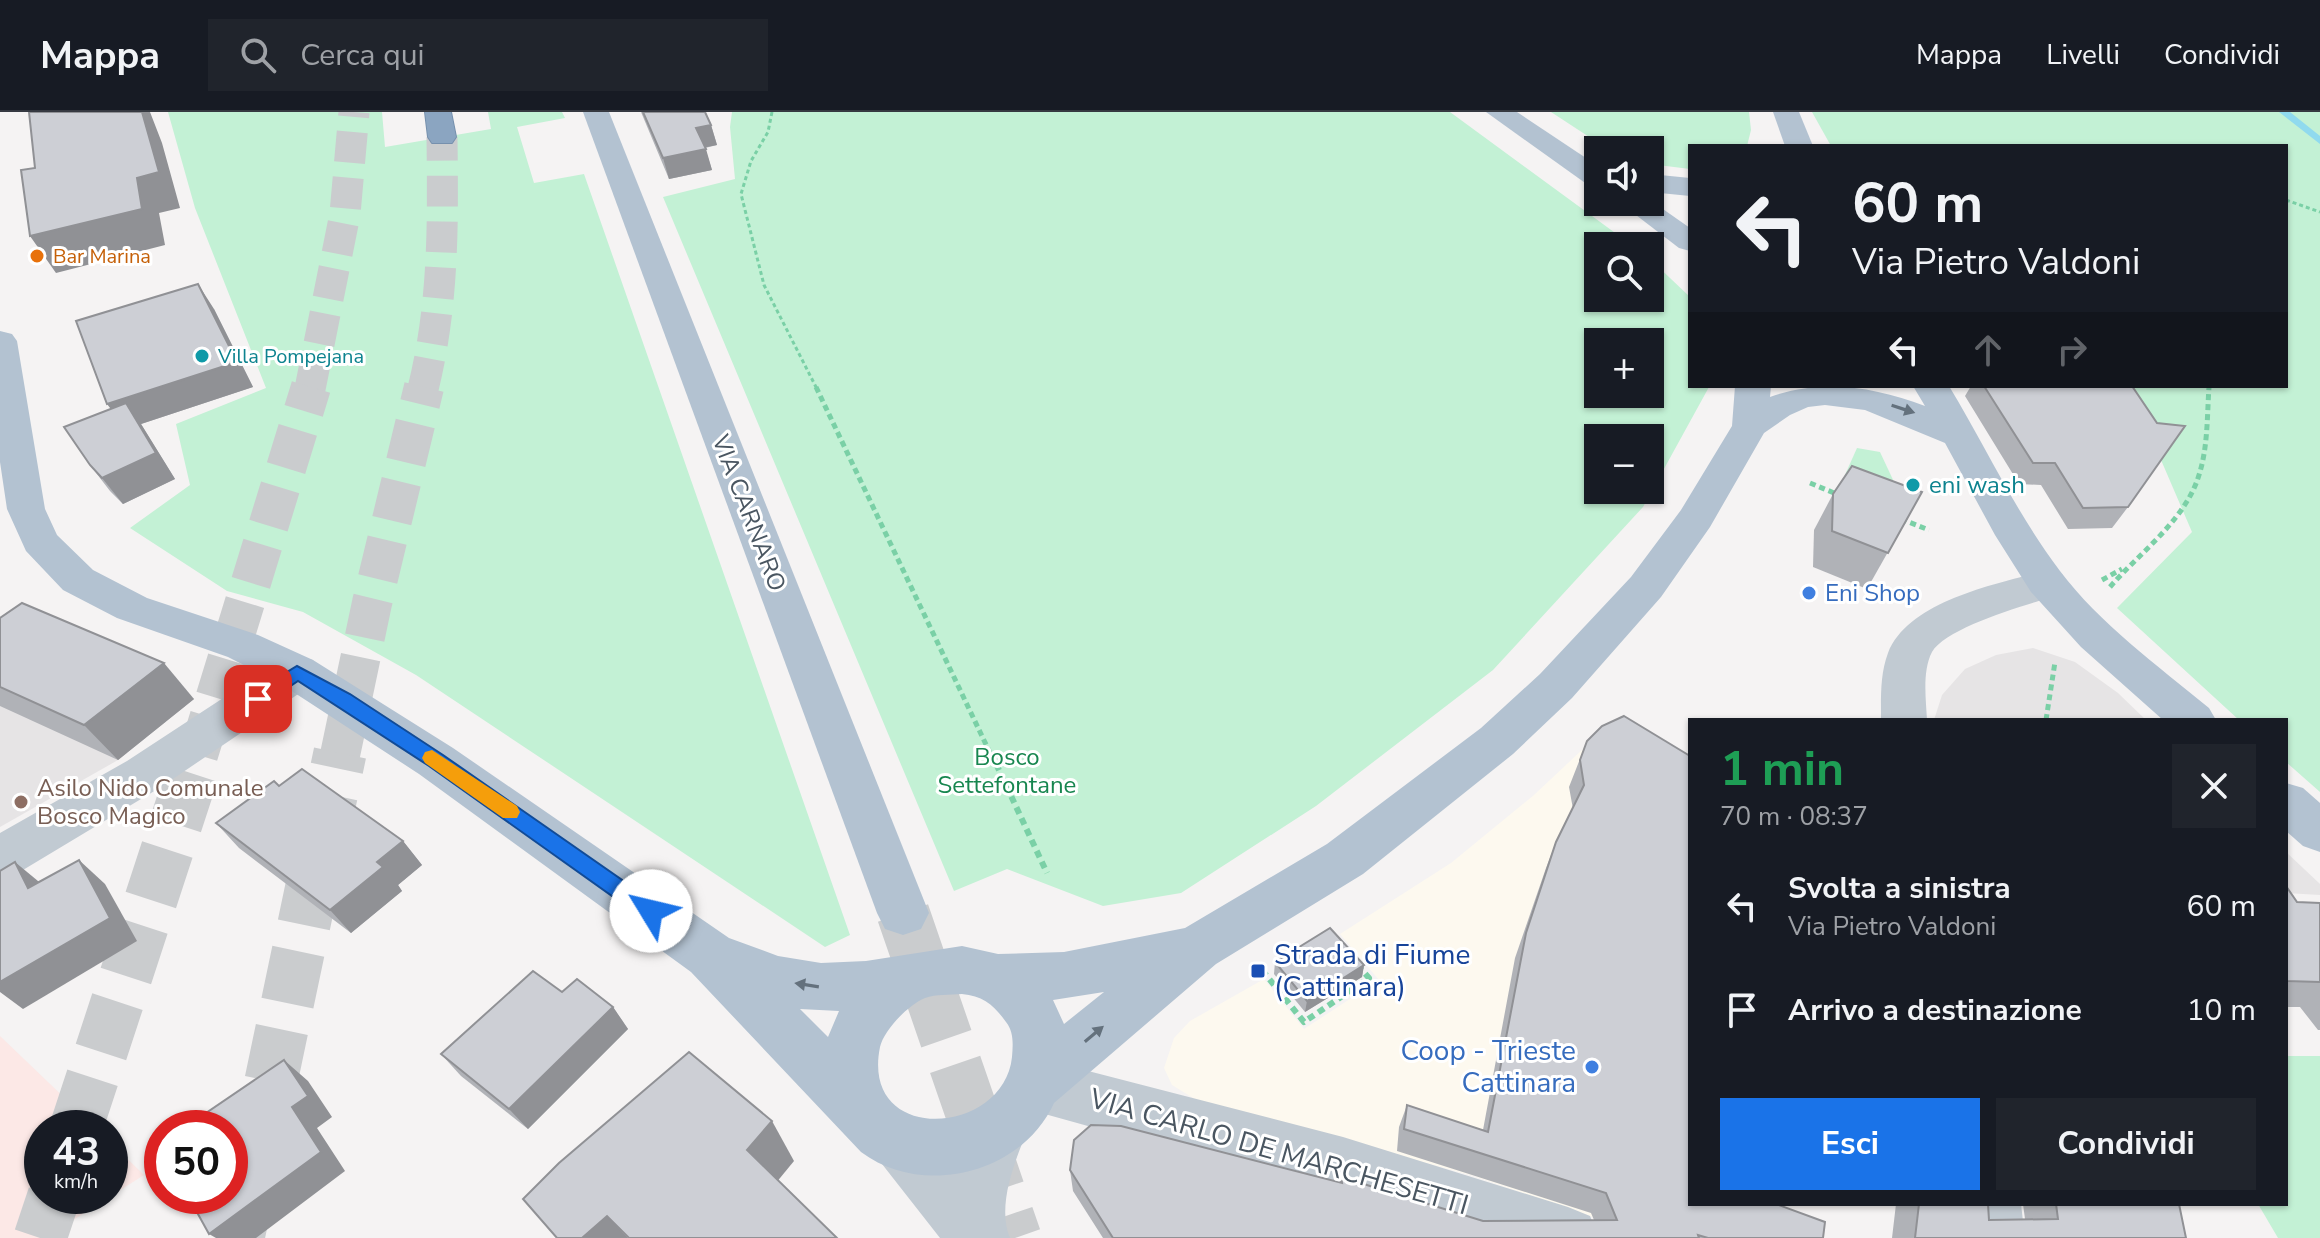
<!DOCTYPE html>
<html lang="it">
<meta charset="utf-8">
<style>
body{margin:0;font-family:"Nunito Sans",sans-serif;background:#20242c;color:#f1f3f6;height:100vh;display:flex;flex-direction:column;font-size:30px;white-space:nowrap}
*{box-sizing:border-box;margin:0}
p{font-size:26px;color:#9ea1a6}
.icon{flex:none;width:44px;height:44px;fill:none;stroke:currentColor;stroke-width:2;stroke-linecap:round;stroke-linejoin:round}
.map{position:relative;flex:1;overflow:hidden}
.drawer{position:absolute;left:1688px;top:606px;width:600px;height:488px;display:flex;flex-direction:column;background:#171b24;border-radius:0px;box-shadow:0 2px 6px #0004}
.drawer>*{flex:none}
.guide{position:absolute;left:1688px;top:32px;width:600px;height:244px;border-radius:0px;box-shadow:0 2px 6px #0004;background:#171b24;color:#f1f3f6;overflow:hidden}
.tools{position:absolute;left:1584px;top:24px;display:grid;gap:16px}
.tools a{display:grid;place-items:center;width:80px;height:80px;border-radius:0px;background:#171b24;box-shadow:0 2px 6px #0004;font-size:40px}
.speed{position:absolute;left:24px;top:998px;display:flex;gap:16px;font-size:40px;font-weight:700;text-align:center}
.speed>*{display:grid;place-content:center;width:104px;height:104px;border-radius:50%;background:#171b24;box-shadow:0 2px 6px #0004;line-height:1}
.speed small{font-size:20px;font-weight:400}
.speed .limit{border:12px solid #d22;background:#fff;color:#111}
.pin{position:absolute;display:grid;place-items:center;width:68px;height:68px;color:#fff;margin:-34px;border-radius:16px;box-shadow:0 4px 12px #0006}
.me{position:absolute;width:88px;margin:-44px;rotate:306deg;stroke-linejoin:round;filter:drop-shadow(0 0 6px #0008)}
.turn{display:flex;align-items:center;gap:28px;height:168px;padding:0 32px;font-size:36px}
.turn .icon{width:104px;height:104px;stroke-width:2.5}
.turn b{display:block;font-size:56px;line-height:68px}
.lanes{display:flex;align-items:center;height:76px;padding:0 32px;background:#0003;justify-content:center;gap:40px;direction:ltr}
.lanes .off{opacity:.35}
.round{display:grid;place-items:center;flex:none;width:84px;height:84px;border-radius:0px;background:#20242c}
.head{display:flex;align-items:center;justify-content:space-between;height:136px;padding:0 32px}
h1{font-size:48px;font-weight:700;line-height:60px;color:#1e9e55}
.button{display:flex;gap:16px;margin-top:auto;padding:16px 32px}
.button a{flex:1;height:92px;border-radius:0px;background:#1a73e8;color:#fff;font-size:32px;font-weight:700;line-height:92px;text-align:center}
.button a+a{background:#20242c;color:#f1f3f6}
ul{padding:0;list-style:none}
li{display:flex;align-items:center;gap:24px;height:104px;padding:0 32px}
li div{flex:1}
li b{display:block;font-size:30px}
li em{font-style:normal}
header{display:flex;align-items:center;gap:48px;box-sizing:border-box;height:112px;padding:0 40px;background:#171b24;border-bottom:2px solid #363941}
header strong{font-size:38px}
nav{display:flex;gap:44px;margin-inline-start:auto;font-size:28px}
.search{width:560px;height:72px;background:#20242c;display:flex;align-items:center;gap:20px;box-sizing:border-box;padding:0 28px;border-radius:0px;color:#9ea1a6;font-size:30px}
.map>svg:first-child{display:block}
.commercial{fill:#fdf9ef}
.education{fill:#e6e4e5}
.medical{fill:#fce8e6}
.green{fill:#c3f1d5;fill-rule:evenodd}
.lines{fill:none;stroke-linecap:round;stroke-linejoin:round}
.stream{fill:#90daee;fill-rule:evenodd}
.major-tunnel{stroke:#caccce;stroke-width:53;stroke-dasharray:53 27;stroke-linecap:butt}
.highway-tunnel-far2{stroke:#caccce;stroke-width:31;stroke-dasharray:31 15;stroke-linecap:butt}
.highway-tunnel-far1{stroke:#caccce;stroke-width:40;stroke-dasharray:40 20;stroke-linecap:butt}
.highway-tunnel{stroke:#caccce;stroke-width:53;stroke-dasharray:53 27;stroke-linecap:butt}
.highway-casing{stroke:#7690ad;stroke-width:2}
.path-far2{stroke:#7ad0a6;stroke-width:3;stroke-dasharray:4 3;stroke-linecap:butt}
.path-far1{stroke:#7ad0a6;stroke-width:5;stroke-dasharray:6 4;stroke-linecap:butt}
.path{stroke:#7ad0a6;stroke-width:6;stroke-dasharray:7 5;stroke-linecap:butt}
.minor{fill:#c1cad2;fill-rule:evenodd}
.major{fill:#b3c2d1;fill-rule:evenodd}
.highway{fill:#8ba5c1;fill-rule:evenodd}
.wall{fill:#b0b2b7}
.shaded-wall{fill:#909195}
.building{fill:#cdcfd5;stroke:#909195;stroke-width:2}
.oneway{fill:#64717d}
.route{fill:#1a73e8;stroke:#114b97;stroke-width:2}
.slow{fill:#f59e0b}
.food-dot{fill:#e8710a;stroke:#fff;stroke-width:3}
.culture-dot{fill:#0f9aa8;stroke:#fff;stroke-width:3}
.shop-dot{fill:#3f7fe0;stroke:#fff;stroke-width:3}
.education-dot{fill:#8d6e63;stroke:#fff;stroke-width:3}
.transit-dot{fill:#1a4fb4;stroke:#fff;stroke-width:3}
.labels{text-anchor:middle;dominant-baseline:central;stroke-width:6;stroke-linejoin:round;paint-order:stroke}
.far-food-label{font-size:20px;fill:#c56008;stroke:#fff;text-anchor:start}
.far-culture-label{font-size:20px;fill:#0d838f;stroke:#fff;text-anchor:start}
.culture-label{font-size:24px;fill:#0d838f;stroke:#fff;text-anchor:start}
.street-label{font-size:24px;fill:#4a5661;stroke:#fff}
.shop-label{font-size:24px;fill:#366cbe;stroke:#fff;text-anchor:start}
.park-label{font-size:24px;fill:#17864f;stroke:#fff}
.education-label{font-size:24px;fill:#785e54;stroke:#fff;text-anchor:start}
.near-transit-label{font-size:28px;fill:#164399;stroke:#fff;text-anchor:start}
.near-shop-label{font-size:28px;fill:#366cbe;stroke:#fff;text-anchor:end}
.near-street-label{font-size:28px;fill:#4a5661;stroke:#fff}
</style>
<header>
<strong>Mappa</strong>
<div class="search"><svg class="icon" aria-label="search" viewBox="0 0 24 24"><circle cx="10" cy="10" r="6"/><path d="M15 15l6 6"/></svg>Cerca qui</div>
<nav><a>Mappa</a><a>Livelli</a><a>Condividi</a></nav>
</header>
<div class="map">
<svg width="2320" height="1126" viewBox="0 0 2320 1126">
<rect width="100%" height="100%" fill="#f5f3f3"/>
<polygon class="commercial" points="1600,621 1690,1092 1654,1126 1474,1064 1198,989 1172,973 1164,956 1174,926 1190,909 1264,867 1304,917 1379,868 1340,822 1451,751 1534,683"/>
<g class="education">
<polygon points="29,516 194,587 118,648 0,715 0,537"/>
<polygon points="2033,536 2075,550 2118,581 2146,608 1934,608 1942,583 1965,557 1996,543"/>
<polygon points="2286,740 2320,772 2320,783 2286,781"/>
</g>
<polygon class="medical" points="0,924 96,1016 42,1016 42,1084 110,1084 110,1030 144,1063 45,1126 0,1126"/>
<g class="green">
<polygon points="168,0 382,0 385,35 491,17 488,0 562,0 565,6 517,15 534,71 584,62 850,823 825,835 416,563 303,500 227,479 130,416 190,373 176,312 266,276 195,96"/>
<path d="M732 0H1450L1633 134H1598V186H1650V147L1690 185V274L1709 275 1643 395 1493 558 1316 694 1181 781 1103 794 1007 757 954 779 663 85 735 67 730 15ZM1650 230V282H1598V230ZM1650 326V378H1598V326Z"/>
<polygon points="1551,0 1749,0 1751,18 1747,34 1690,34 1690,57 1650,52 1650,38 1612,38 1603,34"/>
<polygon points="1812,0 2320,0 2320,680 2286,650 2286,608 2239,608 2117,496 2192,420 2155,334 2119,274 2286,274 2286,34 1831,34"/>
<polygon points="1857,336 1880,340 1909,402 1840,374"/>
<polygon points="2286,944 2320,944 2320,1126 2278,1126 2258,1092 2286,1092"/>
</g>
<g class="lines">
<polygon class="stream" points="2279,0 2290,0 2320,24 2320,32"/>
<polyline class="major-tunnel" points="903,801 1015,1126"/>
<g class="highway-tunnel-far2">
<polyline points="310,277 345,102 354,0"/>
<path d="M423 277C444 192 443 112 442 25"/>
</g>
<g class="highway-tunnel-far1">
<polyline points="198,643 311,275"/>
<polyline points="340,643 372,491 424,275"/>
</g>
<g class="highway-tunnel">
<polyline points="76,1016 199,641"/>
<polyline points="40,1126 54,1084"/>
<polyline points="238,1126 340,641"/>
</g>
<g class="highway-casing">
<polygon id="highway" points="425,0 451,0 456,25 452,31 432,31 428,25"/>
</g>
<g class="path-far2">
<polyline points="772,0 768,20 751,49 741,82 764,173 817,277"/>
<polyline points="2286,88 2320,100"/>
<polyline points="2209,277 2209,274"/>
</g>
<g class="path-far1">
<polyline points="816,275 991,643"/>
<polyline points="1810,371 1839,383"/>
<polyline points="1901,407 1929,418"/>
<polyline points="2102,468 2122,457"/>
<path d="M2110 475C2140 440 2185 409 2199 363 2208 335 2207 304 2209 275"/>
<polyline points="2046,608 2055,550"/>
</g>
<g class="path">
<polyline points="991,641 1047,761"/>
<polyline points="1262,858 1304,910 1369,866 1361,857"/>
</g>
<g class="minor">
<path d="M2047 458 2062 462 2068 472 2062 482C2033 491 1947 514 1932 540 1922 559 1926 588 1927 608H1881C1881 586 1880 562 1888 541 1909 488 1998 472 2047 458Z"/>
<polygon points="297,544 313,548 319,560 313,572 161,675 18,761 0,767 0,721 127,649 281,548"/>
<polygon points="1034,945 1343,1025 1568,1095 1590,1104 1599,1126 1472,1126 1343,1085 1034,999 1014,991 1006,972 1014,953"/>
<path d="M1000 987 1021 995 1029 1015C1016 1046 996 1093 1010 1126H940L882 1052 874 1032 882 1012 903 1003 924 1012 955 1050 979 995Z"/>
<polygon points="1961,1092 2021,1092 2025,1126 1963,1126"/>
</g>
<g class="major">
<polygon points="583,0 609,0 929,801 921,817 903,823 885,817 877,801"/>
<polygon points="1486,0 1517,0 1598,54 1598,76 1588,73"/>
<polygon points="1773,0 1799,0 1813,34 1785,34"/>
<polygon points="1650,62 1690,66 1690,84 1650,80"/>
<polygon points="1650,88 1690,116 1690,139 1679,136 1619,90"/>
<path d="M0 219 12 222 17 229 45 397 57 423 93 458 147 486 258 523 313 548 453 636 729 826 778 844 821 851 866 849 962 834 998 842 1064 840 1185 816 1327 732 1481 616 1540 562 1631 465 1681 398 1732 314 1735 274H1771L1770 285C1823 266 1874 275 1925 294L1913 274H1949C1986 335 2016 401 2060 459 2100 512 2157 553 2209 596L2216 608H2163L2081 535 2031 480 1995 423 1945 331 1865 298 1825 293 1808 295 1790 303 1764 321 1710 415 1661 485 1572 586 1513 642 1363 762 1216 852 1054 991C1022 1062 922 1086 861 1040L691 860 419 662 281 572 228 545 117 506 63 478 26 439 7 397 0 350ZM1104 880 1064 912 1053 888ZM962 882C983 884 994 893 1006 910 1014 920 1013 933 1012 945 1004 1024 860 1034 880 935 884 918 908 893 925 886 936 882 950 883 962 882ZM800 897 839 899 828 925Z"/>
<polygon points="2286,671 2303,676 2320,691 2320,740 2303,734 2286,719"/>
</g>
<use href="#highway" class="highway"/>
</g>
<g class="wall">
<polygon points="641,0 705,0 711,13 717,33 705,36 712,58 669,67"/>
<polygon points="214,197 253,275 141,312 175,367 123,392 110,379 90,353 111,297"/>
<polygon points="1971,274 2132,274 2128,395 2112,416 2068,417 2041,373 2019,372 1965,284"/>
<polygon points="1922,380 1867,477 1813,455 1814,418 1833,382"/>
<polygon points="0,506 194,587 118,648 0,594"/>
<polygon points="1587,629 1690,1092 1823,1126 1103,1126 1073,1079 1070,1058 1339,1071 1341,1065 1483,1109 1594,1108 1591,1101 1397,1039 1399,1015 1407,993 1483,1018 1515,846 1546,756 1556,730 1573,697 1569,675"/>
<polygon points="279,674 403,729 422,753 398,773 402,779 351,821 239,736 216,711"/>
<polygon points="2286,774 2297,790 2320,791 2320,918 2318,918 2300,895 2286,895"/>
<polygon points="1275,850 1364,853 1362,865 1305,900 1274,862"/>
<polygon points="613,895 628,917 528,1017 461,964 441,942"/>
<polygon points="1896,1092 1988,1092 1989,1108 2025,1107 2023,1092 2179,1092 2186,1126 1892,1126"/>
</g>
<g class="shaded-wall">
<polygon points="142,0 150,0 162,31 180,96 159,101 165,133 56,161 30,124 137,66"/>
<polygon points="711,13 717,33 702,36 696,16"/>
<polygon points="706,37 712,58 669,67 663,46"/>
<polygon points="198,172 214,197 253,275 141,312 175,367 123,392 102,366 126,317 107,292"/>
<polygon points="164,551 194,587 118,648 84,613"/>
<polygon points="403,729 422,753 398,773 402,779 351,821 330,798 377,750"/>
<polygon points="79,748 105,772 137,829 23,897 0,880 0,870"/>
<polygon points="15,750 44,774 28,776"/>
<polygon points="1364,853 1362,865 1305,900 1307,889"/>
<polygon points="613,895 628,917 528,1017 509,997"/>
<polygon points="284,948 308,969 332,1005 317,1016 345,1059 256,1126 216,1126 209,1122"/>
<polygon points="772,1009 794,1049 771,1077 747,1038"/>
<polygon points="607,1104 628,1126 582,1126"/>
</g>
<g class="building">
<polygon points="29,0 142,0 159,60 137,66 142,97 30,124 21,58 35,56"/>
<polygon points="643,0 705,0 711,13 696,16 706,37 663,46"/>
<polygon points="198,172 237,250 107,292 76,209"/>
<polygon points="1984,274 2132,274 2157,311 2185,314 2128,395 2083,396 2055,351 2033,351"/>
<polygon points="126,291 156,341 102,366 90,353 64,315"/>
<polygon points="1852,354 1922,380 1888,441 1832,419 1833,382"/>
<polygon points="22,491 164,551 84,613 0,575 0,506"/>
<polygon points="1624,604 1690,644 1690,1092 1776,1092 1825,1110 1823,1126 1708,1126 1698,1123 1699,1126 1113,1126 1070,1058 1074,1028 1091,1013 1121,1014 1342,1071 1341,1065 1483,1109 1617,1108 1606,1081 1404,1017 1407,993 1488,1020 1526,821 1556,730 1584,673 1580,648 1587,629 1602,614"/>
<polygon points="302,657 403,729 377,750 383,755 330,798 216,711 274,669 279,674"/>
<polygon points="79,748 110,806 0,870 0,759 15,750 28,776"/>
<polygon points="2286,774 2297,790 2320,791 2320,870 2286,869"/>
<polygon points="1330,816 1364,853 1307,889 1275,850"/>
<polygon points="533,859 562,880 577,867 613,895 509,997 441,942"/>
<polygon points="689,940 772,1009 747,1038 837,1126 629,1126 607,1104 582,1126 557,1126 523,1087 559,1051"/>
<polygon points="284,948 308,984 292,995 321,1040 209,1122 188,1084 230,1084 230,1016 184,1016"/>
<polygon points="1919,1092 1988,1092 1989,1108 2058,1107 2056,1092 2179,1092 2186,1126 1915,1126"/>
</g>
<defs><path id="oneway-solid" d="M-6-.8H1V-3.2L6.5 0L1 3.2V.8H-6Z" transform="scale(2)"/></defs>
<g class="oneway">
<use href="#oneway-solid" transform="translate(1903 297) rotate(18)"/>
<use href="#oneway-solid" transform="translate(807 873) rotate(-171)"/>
<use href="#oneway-solid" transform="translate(1094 922) rotate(-40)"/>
</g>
<polygon class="route" points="297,554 350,582 443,643 658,793 661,799 658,806 651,809 643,806 429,654 298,569 264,592 251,592 248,587 251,582"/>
<polygon class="slow" points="432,638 517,694 520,700 517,706 503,706 425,651 422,646 425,640"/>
<circle class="food-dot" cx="37" cy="144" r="8"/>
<g class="culture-dot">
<circle cx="202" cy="244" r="8"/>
<circle cx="1913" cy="373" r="8"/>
</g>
<g class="shop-dot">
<circle cx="1809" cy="481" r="8"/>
<circle cx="1592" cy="955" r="8"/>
</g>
<circle class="education-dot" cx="21" cy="690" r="8"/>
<rect class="transit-dot" x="1250" y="851" width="16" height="16" rx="4"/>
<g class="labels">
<g class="far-food-label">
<text x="53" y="144">Bar Marina</text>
</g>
<g class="far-culture-label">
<text x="218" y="244">Villa Pompejana</text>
</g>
<g class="culture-label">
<text x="1929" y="373">eni wash</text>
</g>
<g class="street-label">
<text transform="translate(749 401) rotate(69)">VIA CARNARO</text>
</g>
<g class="shop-label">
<text x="1825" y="481">Eni Shop</text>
</g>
<g class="park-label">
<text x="1007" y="645">Bosco<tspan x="1007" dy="28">Settefontane</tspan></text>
</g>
<g class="education-label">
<text x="37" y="676">Asilo Nido Comunale<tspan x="37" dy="28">Bosco Magico</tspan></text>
</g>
<g class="near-transit-label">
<text x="1274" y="843">Strada di Fiume<tspan x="1274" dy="32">(Cattinara)</tspan></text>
</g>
<g class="near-shop-label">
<text x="1576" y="939">Coop - Trieste<tspan x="1576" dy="32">Cattinara</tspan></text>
</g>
<g class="near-street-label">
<text transform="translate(1279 1040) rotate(16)">VIA CARLO DE MARCHESETTI</text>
</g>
</g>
</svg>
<div class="tools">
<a><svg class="icon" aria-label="sound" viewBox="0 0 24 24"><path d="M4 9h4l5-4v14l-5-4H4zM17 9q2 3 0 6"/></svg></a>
<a><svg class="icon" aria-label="search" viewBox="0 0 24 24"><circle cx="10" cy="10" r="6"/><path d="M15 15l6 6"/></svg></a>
<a>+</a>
<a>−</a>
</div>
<div class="speed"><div>43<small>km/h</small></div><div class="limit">50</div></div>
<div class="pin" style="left:258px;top:587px;background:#d93025"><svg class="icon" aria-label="arrive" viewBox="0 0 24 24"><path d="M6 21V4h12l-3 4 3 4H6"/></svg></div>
<svg class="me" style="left:651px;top:799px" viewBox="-20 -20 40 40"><circle r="19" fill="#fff"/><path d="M0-13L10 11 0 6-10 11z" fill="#1a73e8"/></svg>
<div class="guide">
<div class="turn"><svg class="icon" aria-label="left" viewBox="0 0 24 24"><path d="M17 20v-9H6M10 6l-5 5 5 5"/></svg><div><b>60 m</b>Via Pietro Valdoni</div></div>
<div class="lanes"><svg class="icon" aria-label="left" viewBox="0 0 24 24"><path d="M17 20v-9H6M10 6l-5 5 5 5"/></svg><svg class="icon off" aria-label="ahead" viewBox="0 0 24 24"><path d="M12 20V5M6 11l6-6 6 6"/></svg><svg class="icon off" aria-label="right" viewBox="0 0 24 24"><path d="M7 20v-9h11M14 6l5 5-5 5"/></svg></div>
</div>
<section class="drawer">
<div class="head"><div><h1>1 min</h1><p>70 m · 08:37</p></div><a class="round"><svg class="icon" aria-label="close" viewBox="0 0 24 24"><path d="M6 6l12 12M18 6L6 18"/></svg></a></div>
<ul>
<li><svg class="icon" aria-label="left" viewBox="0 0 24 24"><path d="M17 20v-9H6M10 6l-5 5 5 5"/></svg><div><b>Svolta a sinistra</b><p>Via Pietro Valdoni</p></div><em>60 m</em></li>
<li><svg class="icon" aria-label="arrive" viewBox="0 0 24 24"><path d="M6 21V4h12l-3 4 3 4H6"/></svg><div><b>Arrivo a destinazione</b></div><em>10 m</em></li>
</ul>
<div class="button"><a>Esci</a><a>Condividi</a></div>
</section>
</div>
